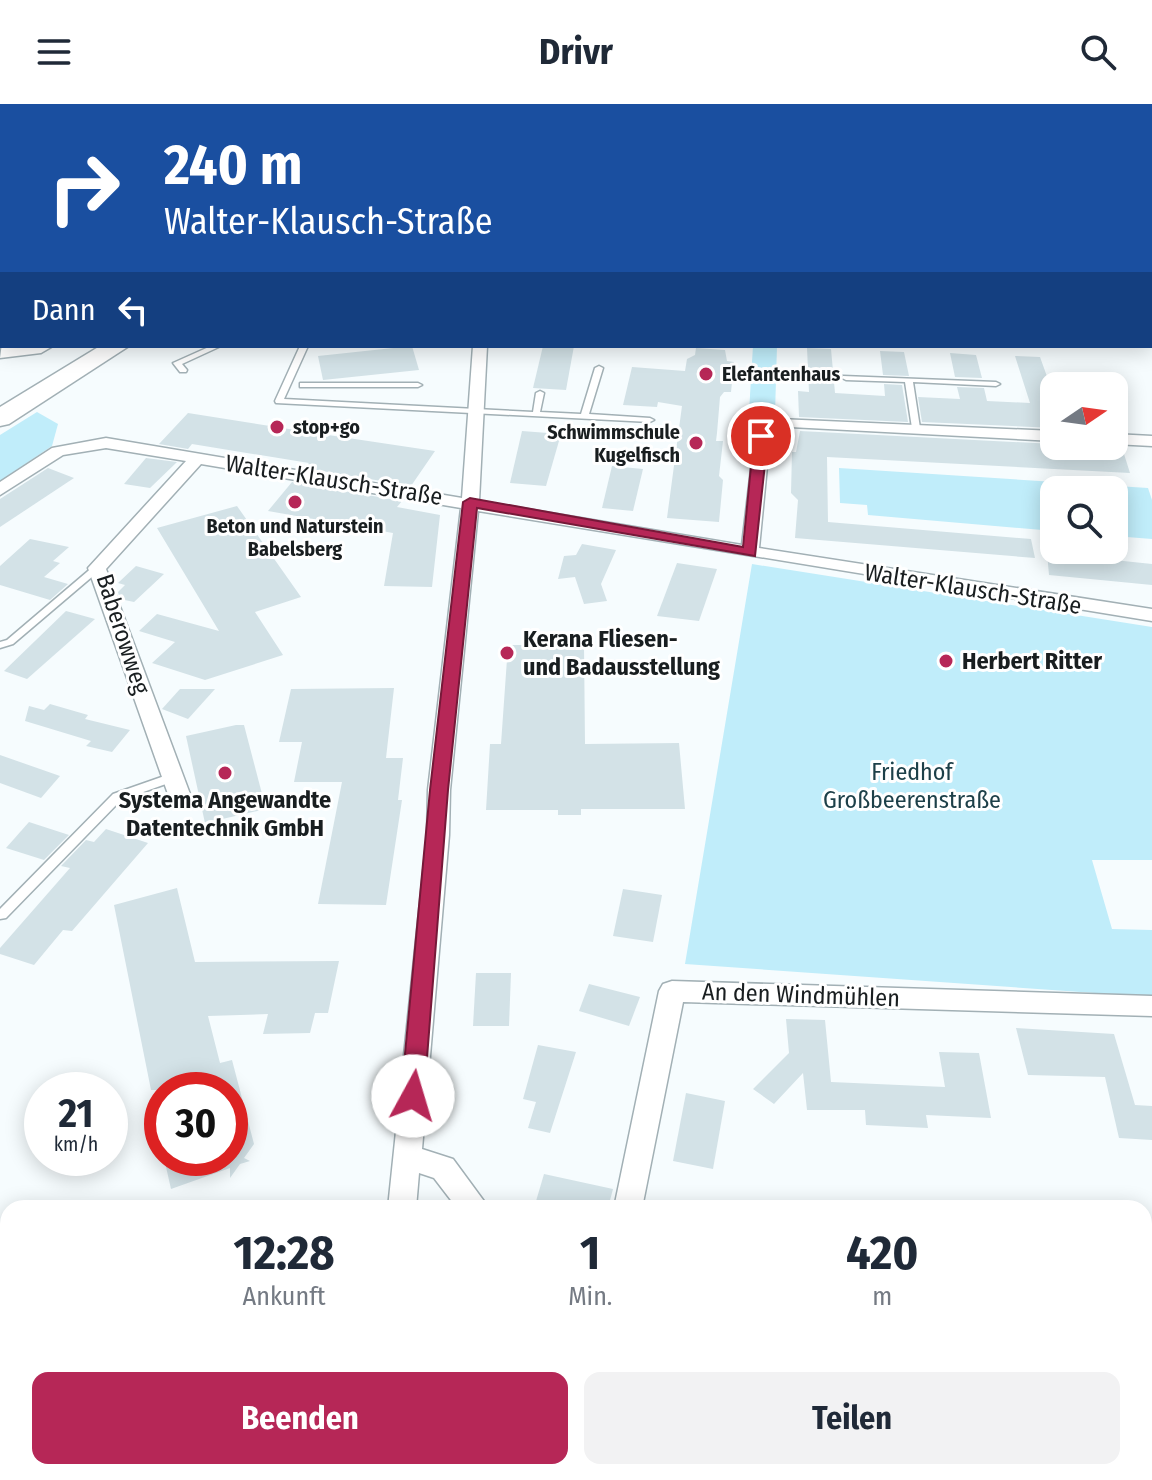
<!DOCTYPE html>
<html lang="de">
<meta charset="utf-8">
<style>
body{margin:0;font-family:"Fira Sans Condensed",sans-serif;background:#f2f2f3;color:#1f2937;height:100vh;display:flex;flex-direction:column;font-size:30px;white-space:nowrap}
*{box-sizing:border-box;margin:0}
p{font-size:26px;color:#747a83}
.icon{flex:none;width:44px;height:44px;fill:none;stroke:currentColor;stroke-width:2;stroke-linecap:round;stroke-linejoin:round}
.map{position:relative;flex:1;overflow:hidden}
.sheet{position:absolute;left:0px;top:1096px;width:1152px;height:280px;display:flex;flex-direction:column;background:#fff;border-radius:24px 24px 0 0;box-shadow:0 4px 20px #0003}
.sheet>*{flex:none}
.guide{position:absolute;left:0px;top:0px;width:1152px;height:244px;box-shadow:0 4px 20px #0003;background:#1a4fa0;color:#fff;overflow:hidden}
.needle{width:52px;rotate:77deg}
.controls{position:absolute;left:1040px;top:268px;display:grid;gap:16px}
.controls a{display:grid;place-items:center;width:88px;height:88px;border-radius:16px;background:#fff;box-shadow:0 4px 20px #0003;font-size:40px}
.speed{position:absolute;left:24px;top:968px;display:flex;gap:16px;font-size:40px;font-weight:700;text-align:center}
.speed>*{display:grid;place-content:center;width:104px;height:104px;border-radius:50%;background:#fff;box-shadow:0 4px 20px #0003;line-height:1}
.speed small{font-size:20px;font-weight:400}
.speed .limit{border:12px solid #d22;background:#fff;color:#111}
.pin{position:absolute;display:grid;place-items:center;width:68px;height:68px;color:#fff;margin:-34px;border:4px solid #fff;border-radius:50%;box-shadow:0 2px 8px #0007}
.me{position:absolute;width:88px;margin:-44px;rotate:6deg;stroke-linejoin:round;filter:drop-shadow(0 0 6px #0008)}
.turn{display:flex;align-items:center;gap:28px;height:168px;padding:0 32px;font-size:36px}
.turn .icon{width:104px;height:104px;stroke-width:2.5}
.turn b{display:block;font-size:56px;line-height:68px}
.then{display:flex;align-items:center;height:76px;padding:0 32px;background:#0003;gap:16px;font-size:30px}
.eta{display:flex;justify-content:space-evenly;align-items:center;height:136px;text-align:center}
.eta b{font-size:48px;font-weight:700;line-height:56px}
.button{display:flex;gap:16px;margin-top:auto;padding:16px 32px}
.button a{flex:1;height:92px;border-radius:16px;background:#b62757;color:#fff;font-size:32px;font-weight:700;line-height:92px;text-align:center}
.button a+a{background:#f2f2f3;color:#1f2937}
header{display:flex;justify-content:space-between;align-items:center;height:104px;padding:0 32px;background:#fff;font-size:36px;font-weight:700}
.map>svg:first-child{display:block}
.green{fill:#c0edfa}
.building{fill:#d3e2e7}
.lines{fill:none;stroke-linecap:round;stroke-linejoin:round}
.service-casing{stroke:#a2b0b5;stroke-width:3}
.minor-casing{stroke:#a2b0b5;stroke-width:3}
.tertiary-casing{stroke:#a2b0b5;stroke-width:3}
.trunk-casing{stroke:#a2b0b5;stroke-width:3}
.service{fill:#fff;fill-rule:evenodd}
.minor{fill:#fff;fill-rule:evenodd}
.tertiary{fill:#fff;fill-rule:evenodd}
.trunk{fill:#fff;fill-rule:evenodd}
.route{fill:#b62757;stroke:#761939;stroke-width:2}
.poi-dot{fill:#b62757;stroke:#fff;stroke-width:3}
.labels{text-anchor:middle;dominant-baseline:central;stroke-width:6;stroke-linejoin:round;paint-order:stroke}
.far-poi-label{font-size:20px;font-weight:bold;fill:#191e20;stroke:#fff;text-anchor:start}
.street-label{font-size:24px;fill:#191e20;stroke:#fff}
.poi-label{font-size:24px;font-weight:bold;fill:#191e20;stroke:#fff;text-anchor:start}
.park-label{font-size:24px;fill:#1d4049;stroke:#fff}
</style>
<header><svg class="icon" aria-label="menu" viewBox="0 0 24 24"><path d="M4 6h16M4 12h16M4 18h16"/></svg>Drivr<svg class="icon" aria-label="search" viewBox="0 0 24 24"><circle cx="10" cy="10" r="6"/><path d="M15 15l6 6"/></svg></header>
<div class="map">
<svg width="1152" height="1376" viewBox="0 0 1152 1376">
<rect width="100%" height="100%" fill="#f6fcfe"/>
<g class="green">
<polygon points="753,242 777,242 775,310 749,308"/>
<polygon points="37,308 58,320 52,342 0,377 0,331"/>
<polygon points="839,364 1148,384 1152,396 1152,435 1114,432 1114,386 1054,386 1054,427 868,411 867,401 840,399"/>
<polygon points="752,460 1152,523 1152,756 1092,756 1112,825 1152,826 1152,893 685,860"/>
</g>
<g class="building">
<polygon points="412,242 419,266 323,276 318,252"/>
<polygon points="543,242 574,242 566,286 533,284"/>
<polygon points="696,244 725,246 727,257 734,258 731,288 724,288 720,293 717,329 716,337 723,337 719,372 723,376 719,418 667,414 682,302 658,298 657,303 623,301 632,263 685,267 687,255 695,251"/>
<polygon points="807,244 831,245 835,289 885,292 884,280 902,281 908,318 799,313 798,287 809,288"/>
<polygon points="880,247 904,248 909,272 883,271"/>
<polygon points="950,249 976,251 982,274 955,273"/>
<polygon points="1015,252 1040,253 1054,292 1054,324 922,318 918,293 960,295 957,283 984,284 987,297 1030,299"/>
<polygon points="188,309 308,328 435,347 411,382 304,364 309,359 192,340 188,345 159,340"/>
<polygon points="522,327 561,330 546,382 510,379"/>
<polygon points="800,327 1054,340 1054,346 1124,350 1130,369 827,353 828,418 1031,435 1035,454 795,434 798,396 791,389 792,348 796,348"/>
<polygon points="146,354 177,358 150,384 124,380"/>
<polygon points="612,362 643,365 633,407 602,404"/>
<polygon points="48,364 74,374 0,423 0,395"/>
<polygon points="292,378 402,397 397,403 440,411 432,483 384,482 393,429 268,407"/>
<polygon points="237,402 301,493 255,508 283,551 205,576 152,559 175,538 139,527 157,510 219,527 157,424"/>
<polygon points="30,435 69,443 53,457 60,459 44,473 68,480 50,496 0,481 0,462"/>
<polygon points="582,440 616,446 601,480 607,497 584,500 575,473 558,475 564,452 576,451"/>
<polygon points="1047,449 1152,460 1152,481 1049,471"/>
<polygon points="677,459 717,465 699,517 657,512"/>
<polygon points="136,462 164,470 134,498 120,495 118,488 125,481 118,479"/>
<polygon points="66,507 95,515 27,575 4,567"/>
<polygon points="508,541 584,541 585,640 679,639 685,705 581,705 581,711 558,711 558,706 486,706 490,640 501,640"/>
<polygon points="394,584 386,654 403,654 398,696 402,696 386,801 318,800 342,678 294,678 302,638 279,638 291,585"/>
<polygon points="180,585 215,585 188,615 162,605"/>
<polygon points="50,600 88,611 85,615 130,626 112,648 86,642 91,637 25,617 29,602 44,606"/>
<polygon points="236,621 244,621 266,705 205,719 186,632"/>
<polygon points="0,651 60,672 41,694 0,679"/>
<polygon points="29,718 69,731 44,756 6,744"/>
<polygon points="106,725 148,739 72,827 63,826 34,861 0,850 0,844 70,764 61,762 86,736 94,738"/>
<polygon points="177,784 195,858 339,857 328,909 315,909 310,929 263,930 268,910 208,912 220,959 232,956 254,1040 244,1054 250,1057 240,1060 230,1074 230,1064 171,1085 164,1054 230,1054 230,986 151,986 114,801"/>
<polygon points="623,785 662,791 653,838 613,832"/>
<polygon points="476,869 511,869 509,922 473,922"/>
<polygon points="589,880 640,893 629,922 579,907"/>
<polygon points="786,915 825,916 831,978 945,983 939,948 979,949 991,1014 926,1011 928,1024 866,1021 865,1006 807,1006 803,969 774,1000 753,985 789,949"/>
<polygon points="1016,924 1114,930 1135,1001 1152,1002 1152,1036 1119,1034 1105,973 1028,971"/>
<polygon points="538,941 576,948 550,1029 528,1024 536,998 523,995"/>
<polygon points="686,989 725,997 713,1065 673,1057"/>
<polygon points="544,1070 613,1085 608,1104 534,1104"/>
</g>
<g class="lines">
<g class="service-casing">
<g id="service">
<polygon points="394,0 400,0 399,2 393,2"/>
<polygon points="443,0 450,0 447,2 440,2"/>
<polygon points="571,0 578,0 576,2 569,2"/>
<rect x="1150" y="112" width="2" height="4"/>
<polygon points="211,242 221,242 182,260 187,266 186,268 180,268 173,259"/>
<polygon points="300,242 308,242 284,295 533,308 536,289 540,287 544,289 540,308 581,310 595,264 599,262 603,264 589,310 650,314 654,316 650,318 276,299 275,297"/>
<polygon points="843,272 996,278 1000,280 996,282 913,278 920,324 916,326 912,324 905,278 846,276 842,274"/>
<polygon points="300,279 418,279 422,281 418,283 300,283"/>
<polygon points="97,461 102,464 100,466 13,540 0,544 0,538 7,536 94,462"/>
<polygon points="173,669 177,670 178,673 177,676 121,696 6,814 0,815 0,805 113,690"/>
</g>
</g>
<g class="minor-casing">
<g id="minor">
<polygon points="1041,0 1052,0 1053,2 1042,2"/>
<polygon points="1149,2 1152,2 1152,8 1150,8"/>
<polygon points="473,242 487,242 479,397 742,441 757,314 1054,327 1054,337 771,322 759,444 1152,505 1152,517 478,407 450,686 449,731 422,1045 453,1055 489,1104 457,1104 434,1074 419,1069 416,1104 388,1104 427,731 428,686 461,404 201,360 106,465 190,690 179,698 168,690 88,464 186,357 106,344 63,351 0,391 0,378 52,344 106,334 462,394"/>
<polygon points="1114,330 1152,332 1152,342 1114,340"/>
<polygon points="672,877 1152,892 1152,912 683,898 642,1104 614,1104 659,887 663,880"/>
<polygon points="356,1368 390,1368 389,1376 355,1376"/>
<polygon points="662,1368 698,1368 702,1376 666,1376"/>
</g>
</g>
<g class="tertiary-casing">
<g id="tertiary">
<polygon points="42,0 64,0 65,2 44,2"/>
<rect x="1150" y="71" width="2" height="10"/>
</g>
</g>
<g class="trunk-casing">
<g id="trunk">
<polygon points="2,239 2,242 53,242 41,249 0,254"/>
<polygon points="100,242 129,242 9,320 0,322 0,303"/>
</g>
</g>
<use href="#service" class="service"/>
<use href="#minor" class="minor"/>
<use href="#tertiary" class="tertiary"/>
<use href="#trunk" class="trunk"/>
</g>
<polygon class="route" points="761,328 768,332 755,452 477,404 448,686 424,992 420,999 413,1002 405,999 401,992 430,686 463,398 470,394 743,443 754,332"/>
<g class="poi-dot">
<circle cx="706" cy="270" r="8"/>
<circle cx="277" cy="323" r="8"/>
<circle cx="696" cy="339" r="8"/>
<circle cx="295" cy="398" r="8"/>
<circle cx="507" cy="549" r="8"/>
<circle cx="946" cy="557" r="8"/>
<circle cx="225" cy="669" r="8"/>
</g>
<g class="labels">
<g class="far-poi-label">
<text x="722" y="270">Elefantenhaus</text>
<text x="293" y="323">stop+go</text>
<text x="680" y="328" text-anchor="end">Schwimmschule<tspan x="680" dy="23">Kugelfisch</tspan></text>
<text x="295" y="422" text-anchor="middle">Beton und Naturstein<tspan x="295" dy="23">Babelsberg</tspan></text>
</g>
<g class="street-label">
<text transform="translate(334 376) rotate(9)">Walter-Klausch-Straße</text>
<text transform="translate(973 485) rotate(9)">Walter-Klausch-Straße</text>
<text transform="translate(123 530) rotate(72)">Baberowweg</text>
<text transform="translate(801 891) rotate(2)">An den Windmühlen</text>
</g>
<g class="poi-label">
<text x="523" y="535">Kerana Fliesen-<tspan x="523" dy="28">und Badausstellung</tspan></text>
<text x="962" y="557">Herbert Ritter</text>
<text x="225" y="696" text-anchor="middle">Systema Angewandte<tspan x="225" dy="28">Datentechnik GmbH</tspan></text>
</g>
<g class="park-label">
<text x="912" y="668">Friedhof<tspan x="912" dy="28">Großbeerenstraße</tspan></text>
</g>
</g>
</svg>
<div class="controls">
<a><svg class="needle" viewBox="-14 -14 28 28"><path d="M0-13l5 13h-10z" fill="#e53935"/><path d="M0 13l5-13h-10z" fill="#747a83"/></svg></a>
<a><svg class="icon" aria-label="search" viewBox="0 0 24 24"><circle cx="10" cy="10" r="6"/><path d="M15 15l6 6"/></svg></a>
</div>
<div class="speed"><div>21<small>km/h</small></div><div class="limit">30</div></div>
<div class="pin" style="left:761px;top:332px;background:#d93025"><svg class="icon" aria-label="arrive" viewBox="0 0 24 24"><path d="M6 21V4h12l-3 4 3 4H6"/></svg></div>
<svg class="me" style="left:413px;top:992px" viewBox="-20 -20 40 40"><circle r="19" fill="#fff"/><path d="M0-13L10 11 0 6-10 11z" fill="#b62757"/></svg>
<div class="guide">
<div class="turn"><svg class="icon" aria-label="right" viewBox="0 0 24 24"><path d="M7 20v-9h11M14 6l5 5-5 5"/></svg><div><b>240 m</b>Walter-Klausch-Straße</div></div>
<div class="then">Dann<svg class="icon" aria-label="left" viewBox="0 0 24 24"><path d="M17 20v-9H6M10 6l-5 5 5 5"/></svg></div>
</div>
<section class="sheet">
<div class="eta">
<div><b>12:28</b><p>Ankunft</p></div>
<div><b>1</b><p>Min.</p></div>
<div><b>420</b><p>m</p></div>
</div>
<div class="button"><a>Beenden</a><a>Teilen</a></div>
</section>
</div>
